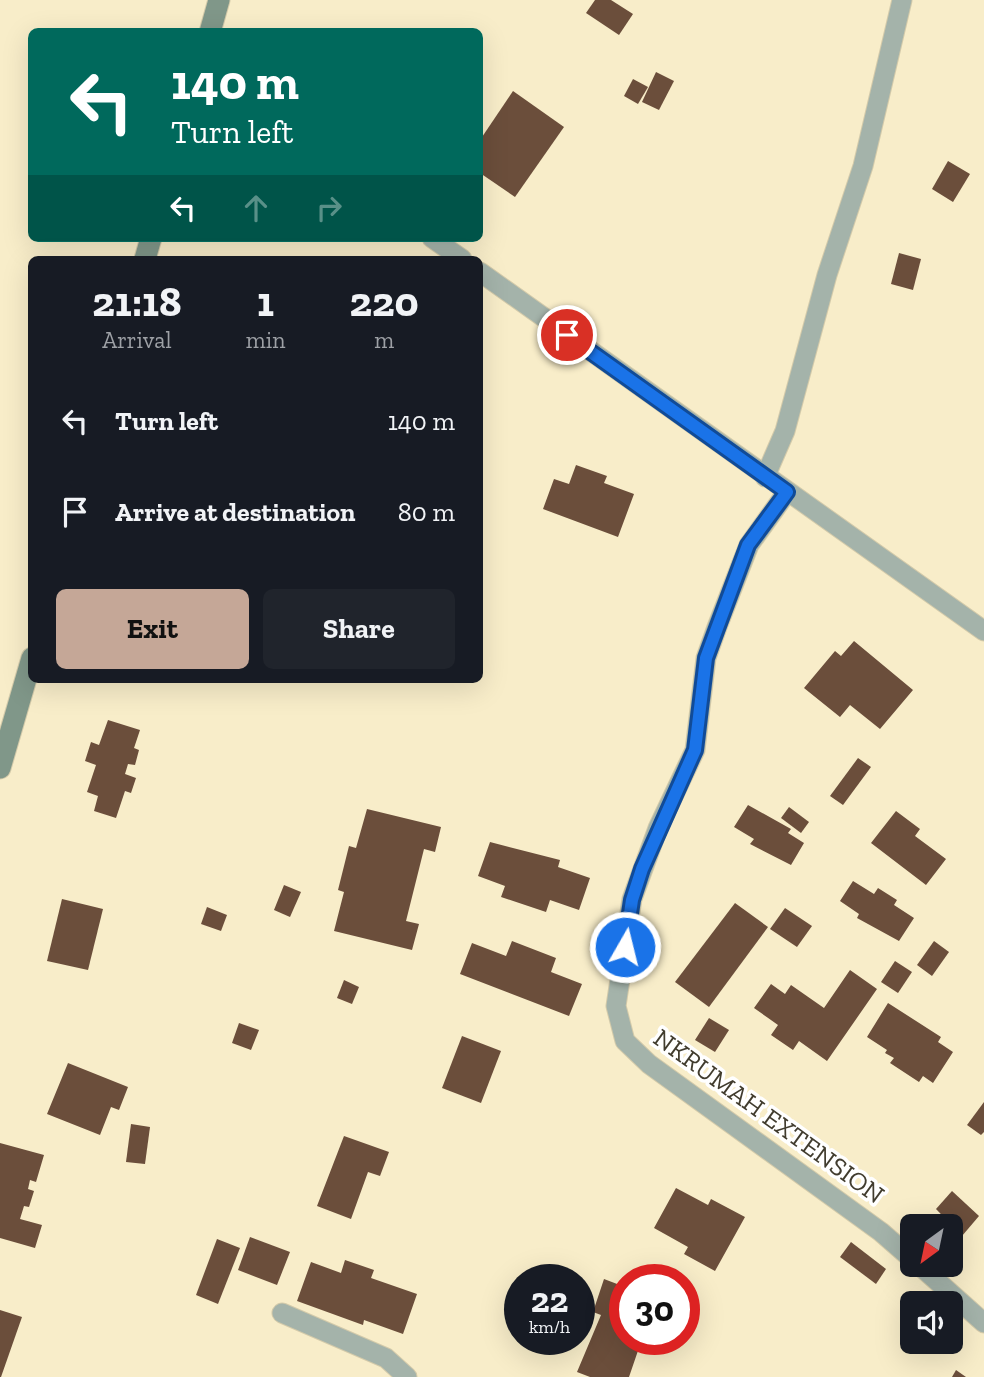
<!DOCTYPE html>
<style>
body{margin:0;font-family:"Zilla Slab",serif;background:#20242c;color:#f1f3f6;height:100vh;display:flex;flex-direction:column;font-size:26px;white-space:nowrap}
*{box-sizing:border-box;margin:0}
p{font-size:23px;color:#9ea1a6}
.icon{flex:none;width:38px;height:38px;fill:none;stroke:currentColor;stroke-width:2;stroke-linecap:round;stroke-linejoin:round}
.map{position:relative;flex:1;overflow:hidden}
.drawer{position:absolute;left:28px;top:256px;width:455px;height:427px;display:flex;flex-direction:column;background:#171b24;border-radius:10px;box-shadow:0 7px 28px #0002}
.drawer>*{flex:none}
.top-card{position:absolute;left:28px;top:28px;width:455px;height:214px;border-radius:10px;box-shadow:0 7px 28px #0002;background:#00695c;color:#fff;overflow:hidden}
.needle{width:46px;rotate:213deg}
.buttons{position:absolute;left:900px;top:1214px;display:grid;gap:14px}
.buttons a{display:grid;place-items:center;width:63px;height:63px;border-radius:10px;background:#171b24;box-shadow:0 7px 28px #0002;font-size:35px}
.speed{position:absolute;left:504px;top:1264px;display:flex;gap:14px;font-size:35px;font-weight:700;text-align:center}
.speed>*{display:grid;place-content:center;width:91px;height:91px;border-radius:50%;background:#171b24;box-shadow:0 7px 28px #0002;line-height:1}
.speed small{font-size:18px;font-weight:400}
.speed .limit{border:10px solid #d22;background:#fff;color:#111}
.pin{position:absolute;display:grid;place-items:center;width:60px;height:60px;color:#fff;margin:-30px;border:4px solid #fff;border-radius:50%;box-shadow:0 2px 7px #0007}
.me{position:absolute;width:77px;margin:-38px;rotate:8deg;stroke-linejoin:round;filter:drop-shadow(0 0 5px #0008)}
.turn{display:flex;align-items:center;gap:24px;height:147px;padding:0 28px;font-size:32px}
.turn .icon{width:91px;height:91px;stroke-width:2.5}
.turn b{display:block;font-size:49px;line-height:60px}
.lanes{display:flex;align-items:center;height:66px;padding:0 28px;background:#0003;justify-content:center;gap:35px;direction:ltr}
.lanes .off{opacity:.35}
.eta{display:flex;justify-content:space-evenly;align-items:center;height:119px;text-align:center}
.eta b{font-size:42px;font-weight:700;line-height:49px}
.cta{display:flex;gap:14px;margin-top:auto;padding:14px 28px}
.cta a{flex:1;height:80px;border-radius:10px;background:#c5a797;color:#111;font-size:28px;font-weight:700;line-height:80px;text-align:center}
.cta a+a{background:#20242c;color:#f1f3f6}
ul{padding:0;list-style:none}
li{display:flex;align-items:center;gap:21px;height:91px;padding:0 28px}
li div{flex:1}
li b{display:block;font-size:26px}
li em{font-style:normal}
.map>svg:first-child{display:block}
.building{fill:#6b4e3b}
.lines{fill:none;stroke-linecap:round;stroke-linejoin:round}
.street-casing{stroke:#d3caaa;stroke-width:21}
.secondary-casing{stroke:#d3caaa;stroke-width:23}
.street{stroke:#a4b3aa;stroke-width:19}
.secondary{stroke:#809789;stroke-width:21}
.route-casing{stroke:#114b97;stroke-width:18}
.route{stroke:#1a73e8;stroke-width:12}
.labels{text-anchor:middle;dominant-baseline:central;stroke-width:7;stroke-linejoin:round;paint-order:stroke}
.street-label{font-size:26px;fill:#413c2e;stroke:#fff}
</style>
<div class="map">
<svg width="984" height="1377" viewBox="0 0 984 1377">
<rect width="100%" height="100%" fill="#f8edc9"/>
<g class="building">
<polygon points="595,0 611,0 633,14 619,35 586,13"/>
<polygon points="656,72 674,81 659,110 642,102"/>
<polygon points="633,79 648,87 638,104 624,96"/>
<polygon points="513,91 564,127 515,197 480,173 480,140"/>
<polygon points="948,161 970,174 953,202 932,189"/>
<polygon points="899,253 921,259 913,290 891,284"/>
<polygon points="576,465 607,476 604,483 634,494 618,537 543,509 554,479 569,484"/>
<polygon points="854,641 913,690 880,729 850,705 840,717 804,688 835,651 841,656"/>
<polygon points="108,720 140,730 134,748 139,750 135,765 128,764 125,774 136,778 131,793 125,791 116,818 94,811 98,796 87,792 96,765 85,761 91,742 99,745"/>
<polygon points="858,758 871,767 843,805 830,796"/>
<polygon points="748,805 791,829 788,833 804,843 791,865 750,844 754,839 734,827"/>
<polygon points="789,807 809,822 801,833 781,818"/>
<polygon points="367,809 441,827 435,852 424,849 406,921 419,924 412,950 334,931 344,892 338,890 349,846 356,848"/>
<polygon points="896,811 920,829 915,836 946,859 926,885 871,843"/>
<polygon points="490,842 560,860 558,867 590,878 579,910 550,900 546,912 501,897 505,886 478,876"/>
<polygon points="853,881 874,894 878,888 897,900 894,905 914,918 899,941 857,918 859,914 840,901"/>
<polygon points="284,885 301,892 290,917 274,910"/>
<polygon points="62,899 103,909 88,970 47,961"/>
<polygon points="735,903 768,927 709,1007 675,982"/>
<polygon points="207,907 227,915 221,931 201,924"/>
<polygon points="785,908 812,926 797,947 770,929"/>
<polygon points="512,941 556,958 551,972 582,984 569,1016 460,974 472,943 506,956"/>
<polygon points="934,941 949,952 932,976 917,965"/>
<polygon points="895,961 912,972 898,993 881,982"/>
<polygon points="850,970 877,989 827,1061 799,1041 793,1050 771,1035 778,1025 754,1008 771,984 785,994 791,985 824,1008"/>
<polygon points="344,980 359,987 352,1004 337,998"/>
<polygon points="888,1003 941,1037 938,1042 953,1052 933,1083 923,1076 919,1082 890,1063 894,1058 885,1053 887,1050 867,1037"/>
<polygon points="709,1018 729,1030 715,1052 695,1040"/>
<polygon points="239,1023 259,1030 251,1050 232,1043"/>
<polygon points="462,1036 501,1051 481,1103 442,1088"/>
<polygon points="68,1063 128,1087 119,1110 111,1107 100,1135 47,1114"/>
<polygon points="984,1102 984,1132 981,1135 967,1125"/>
<polygon points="131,1124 150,1127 145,1164 126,1162"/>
<polygon points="344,1136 389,1152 380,1176 368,1172 351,1219 317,1206"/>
<polygon points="0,1143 44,1155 36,1182 30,1180 28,1189 34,1191 29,1207 24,1206 20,1219 42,1225 35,1248 0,1238"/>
<polygon points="676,1188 708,1205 711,1199 745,1217 715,1271 684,1254 688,1247 654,1228"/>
<polygon points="952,1191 979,1216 962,1236 936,1209"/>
<polygon points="250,1237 290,1252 277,1285 238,1270"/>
<polygon points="217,1239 240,1248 218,1304 196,1295"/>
<polygon points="851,1242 886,1269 876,1284 840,1257"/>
<polygon points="345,1260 374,1270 371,1278 417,1294 403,1334 364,1320 363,1325 297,1301 311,1262 341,1273"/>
<polygon points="604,1279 625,1287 625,1339 642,1339 629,1377 590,1377 577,1372 601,1315 593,1312"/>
<polygon points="0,1310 22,1317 1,1377 0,1377"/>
<polygon points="956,1370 966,1377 952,1377"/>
</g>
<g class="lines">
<g class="street-casing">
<g id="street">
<polyline points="432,238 462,259"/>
<polyline points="480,272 984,631"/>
<polyline points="765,477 785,431 827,275 863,166 902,0"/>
<polyline points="787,492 749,545 717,627 706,658 695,750 658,828 632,899 616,1006 625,1041 649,1064 881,1232 912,1259"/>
<polyline points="919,1265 984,1323"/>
<polyline points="282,1313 386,1358 407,1377"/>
</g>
</g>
<g class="secondary-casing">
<g id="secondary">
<polyline points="210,32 219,0"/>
<polyline points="145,259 151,238"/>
<polyline points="0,768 32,658"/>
</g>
</g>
<use href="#street" class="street"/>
<use href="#secondary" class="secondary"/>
</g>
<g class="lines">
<g class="route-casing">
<polyline id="route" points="567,335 787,492 748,545 706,658 695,750 642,869 632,900 625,947"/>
</g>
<use href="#route" class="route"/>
</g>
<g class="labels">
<g class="street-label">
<text transform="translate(769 1116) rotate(36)">NKRUMAH EXTENSION</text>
</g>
</g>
</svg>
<div class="buttons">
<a><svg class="needle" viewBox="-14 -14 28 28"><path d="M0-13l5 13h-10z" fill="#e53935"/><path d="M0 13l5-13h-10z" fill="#9ea1a6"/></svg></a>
<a><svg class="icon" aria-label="sound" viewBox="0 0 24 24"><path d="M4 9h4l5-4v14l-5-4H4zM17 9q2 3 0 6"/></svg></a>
</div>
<div class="speed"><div>22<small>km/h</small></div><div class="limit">30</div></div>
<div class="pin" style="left:567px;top:335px;background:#d93025"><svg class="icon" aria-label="arrive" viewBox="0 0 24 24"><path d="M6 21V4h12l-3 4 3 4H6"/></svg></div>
<svg class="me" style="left:625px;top:947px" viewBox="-20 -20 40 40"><circle r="17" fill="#1a73e8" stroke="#fff" stroke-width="3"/><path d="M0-11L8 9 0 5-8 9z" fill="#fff"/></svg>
<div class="top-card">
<div class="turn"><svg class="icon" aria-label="left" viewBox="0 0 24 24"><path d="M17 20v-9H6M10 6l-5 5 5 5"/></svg><div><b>140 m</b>Turn left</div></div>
<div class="lanes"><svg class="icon" aria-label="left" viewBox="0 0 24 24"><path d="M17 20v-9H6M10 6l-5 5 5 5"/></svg><svg class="icon off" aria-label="ahead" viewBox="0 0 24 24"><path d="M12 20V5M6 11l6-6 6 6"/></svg><svg class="icon off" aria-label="right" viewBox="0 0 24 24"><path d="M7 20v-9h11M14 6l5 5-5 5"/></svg></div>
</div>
<section class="drawer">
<div class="eta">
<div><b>21:18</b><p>Arrival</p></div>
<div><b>1</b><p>min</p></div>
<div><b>220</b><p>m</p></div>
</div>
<ul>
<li><svg class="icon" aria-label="left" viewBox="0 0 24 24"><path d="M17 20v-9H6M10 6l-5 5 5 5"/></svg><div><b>Turn left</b></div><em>140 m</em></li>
<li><svg class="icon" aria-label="arrive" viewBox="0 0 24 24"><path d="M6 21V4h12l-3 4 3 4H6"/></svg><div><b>Arrive at destination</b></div><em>80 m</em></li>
</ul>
<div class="cta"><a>Exit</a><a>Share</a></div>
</section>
</div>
